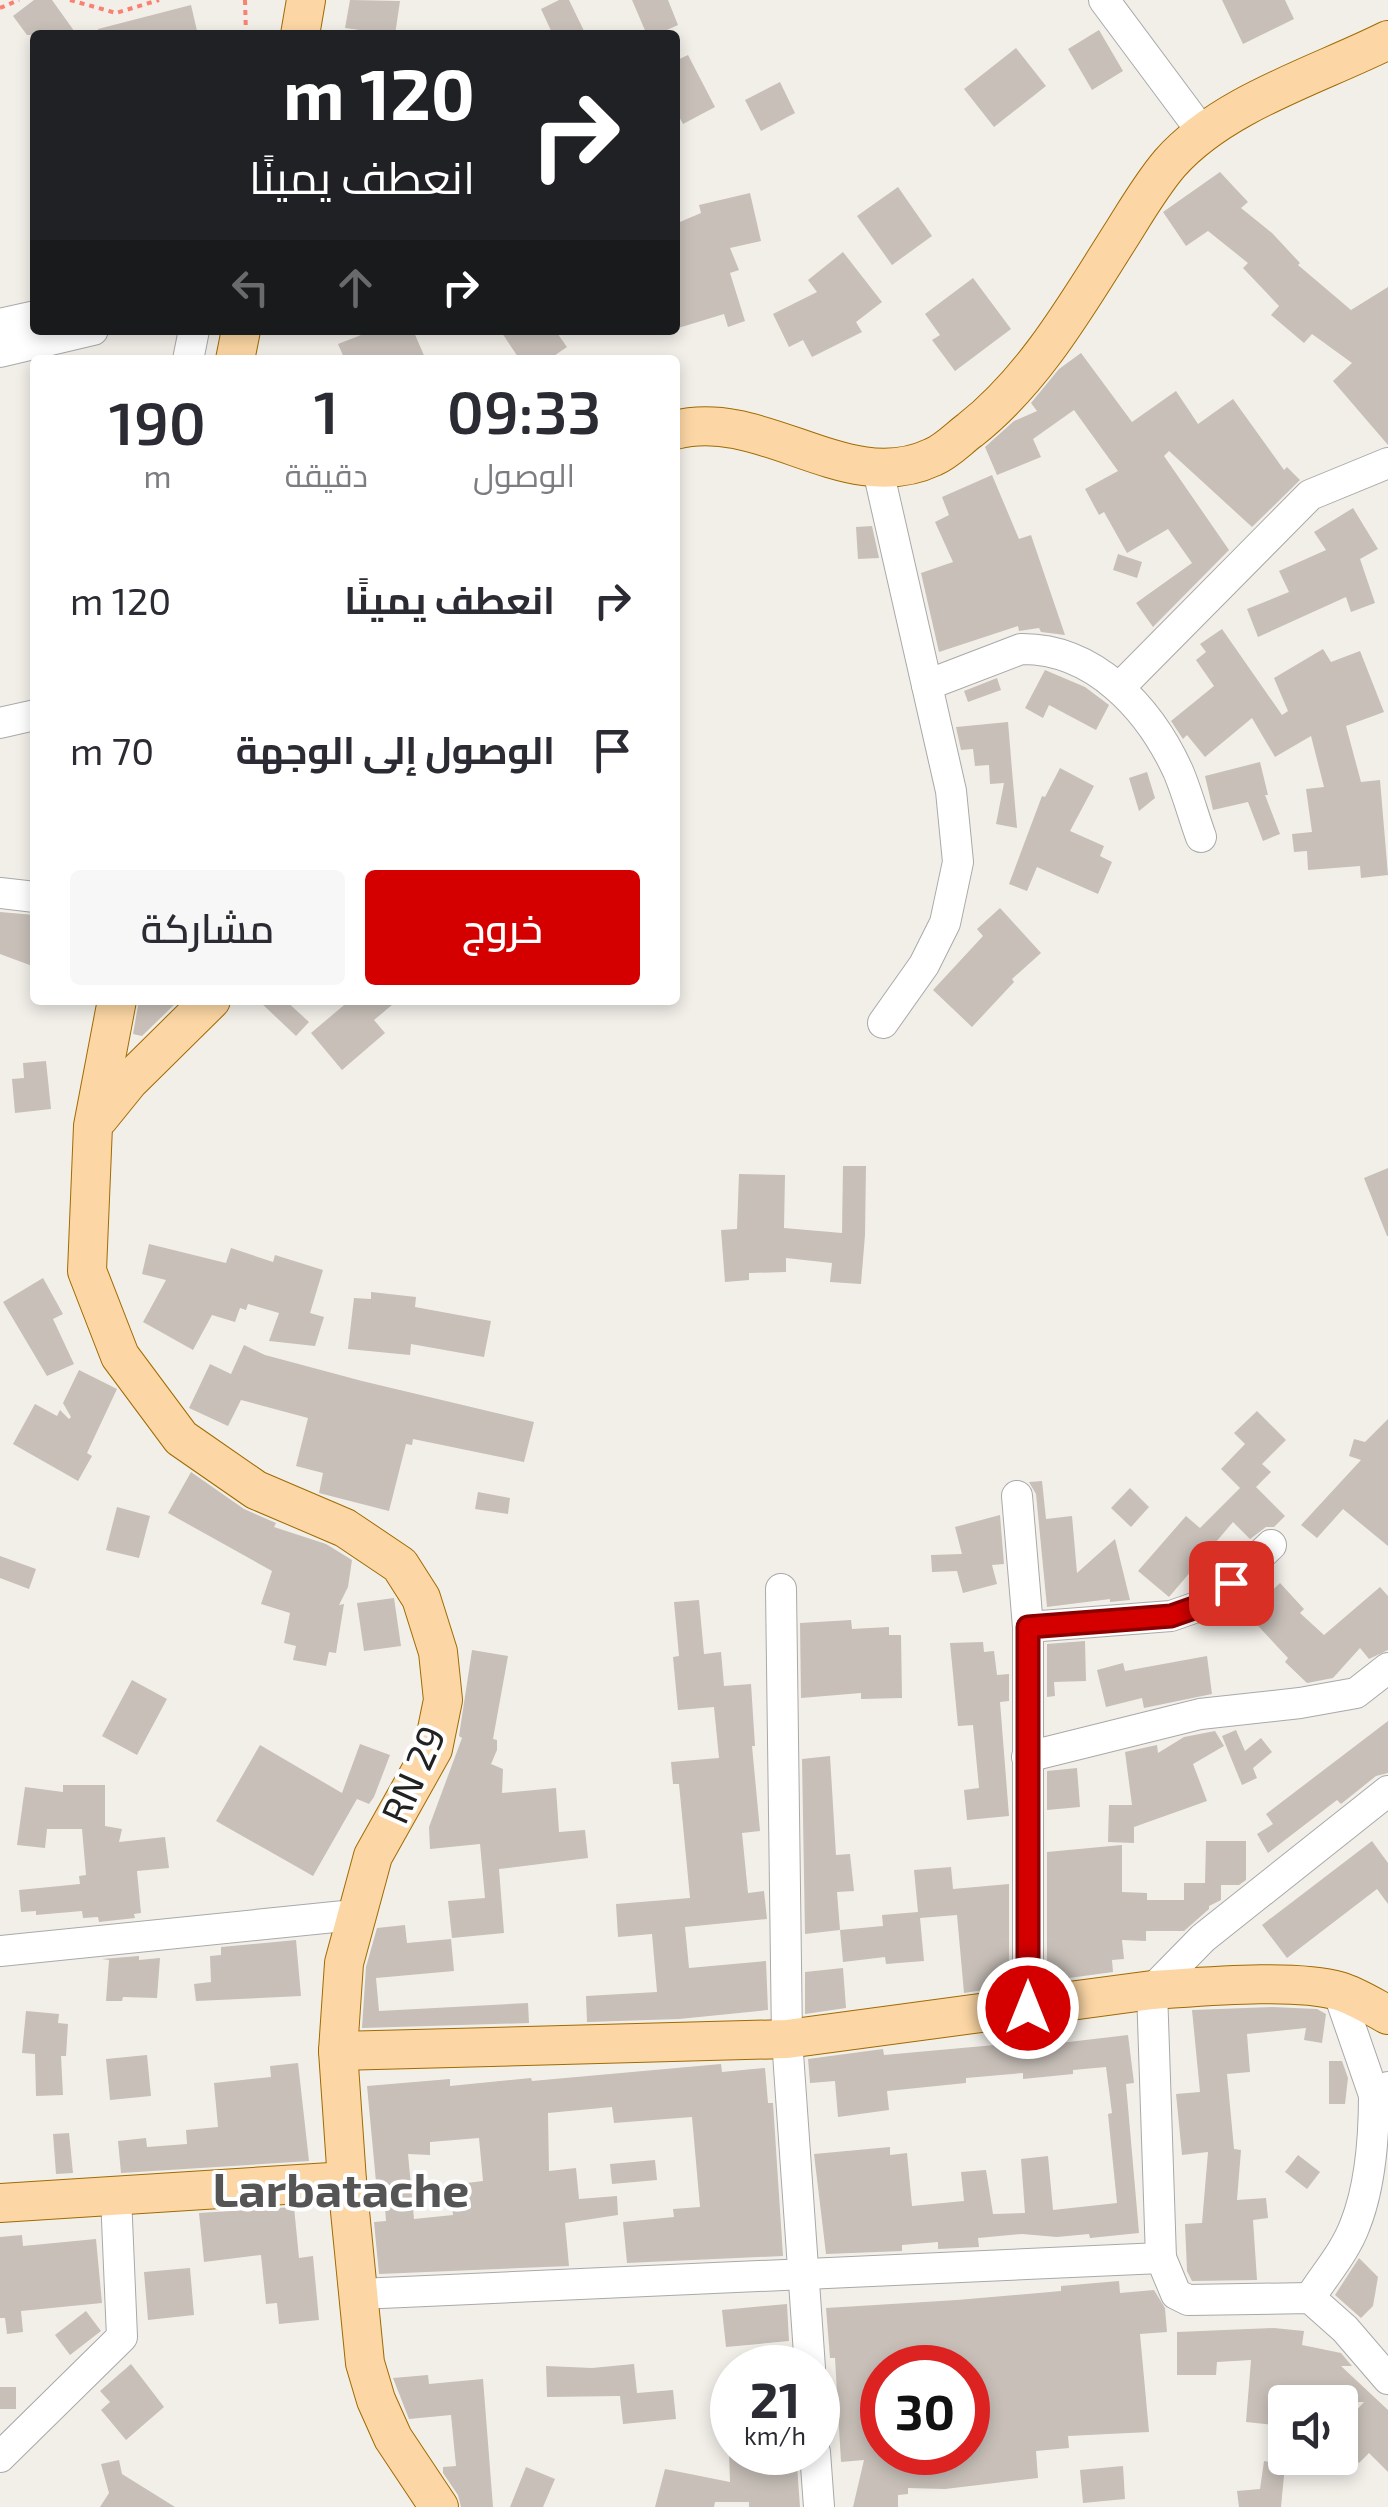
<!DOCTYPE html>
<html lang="ar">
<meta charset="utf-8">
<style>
body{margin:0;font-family:"Exo 2",Cairo,sans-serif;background:#f7f7f7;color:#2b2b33;direction:rtl;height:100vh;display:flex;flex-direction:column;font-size:38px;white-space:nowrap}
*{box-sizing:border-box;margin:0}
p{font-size:32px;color:#7c7c81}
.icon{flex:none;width:55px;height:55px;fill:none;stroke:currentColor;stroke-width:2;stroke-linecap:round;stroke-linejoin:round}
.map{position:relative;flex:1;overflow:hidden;direction:ltr}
.panel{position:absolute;left:30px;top:355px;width:650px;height:650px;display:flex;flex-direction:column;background:#fff;border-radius:10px;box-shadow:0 5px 15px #0003;direction:rtl}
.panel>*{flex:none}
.top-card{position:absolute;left:30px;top:30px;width:650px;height:305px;border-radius:10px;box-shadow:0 5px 15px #0003;direction:rtl;background:#202124;color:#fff;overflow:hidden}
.fabs{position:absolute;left:1268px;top:2385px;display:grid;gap:20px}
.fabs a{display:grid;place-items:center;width:90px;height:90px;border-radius:10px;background:#fff;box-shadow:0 5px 15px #0003;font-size:50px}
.speed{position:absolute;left:710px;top:2345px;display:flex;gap:20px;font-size:50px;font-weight:700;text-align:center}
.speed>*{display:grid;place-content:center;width:130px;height:130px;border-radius:50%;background:#fff;box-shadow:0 5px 15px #0003;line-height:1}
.speed small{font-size:25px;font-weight:400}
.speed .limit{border:15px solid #d22;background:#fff;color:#111}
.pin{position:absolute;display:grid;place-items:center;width:85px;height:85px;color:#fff;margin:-42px;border-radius:20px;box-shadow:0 5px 15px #0006}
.me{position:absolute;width:110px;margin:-55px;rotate:0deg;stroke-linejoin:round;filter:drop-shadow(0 0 8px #0008)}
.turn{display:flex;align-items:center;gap:35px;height:210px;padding:0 40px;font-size:45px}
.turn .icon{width:130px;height:130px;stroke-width:2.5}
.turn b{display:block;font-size:70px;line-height:85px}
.lanes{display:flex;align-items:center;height:95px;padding:0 40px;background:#0003;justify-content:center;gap:50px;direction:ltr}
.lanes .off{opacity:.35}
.eta{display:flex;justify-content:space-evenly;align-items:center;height:170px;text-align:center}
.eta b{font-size:60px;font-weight:600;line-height:70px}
.cta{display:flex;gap:20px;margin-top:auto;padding:20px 40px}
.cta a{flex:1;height:115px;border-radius:10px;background:#d40000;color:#fff;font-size:40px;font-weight:600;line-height:115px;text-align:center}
.cta a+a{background:#f7f7f7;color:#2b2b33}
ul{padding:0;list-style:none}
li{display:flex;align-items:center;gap:30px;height:150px;padding:0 40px}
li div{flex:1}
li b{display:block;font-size:38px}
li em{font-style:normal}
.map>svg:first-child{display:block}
.building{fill:#c7bfb8;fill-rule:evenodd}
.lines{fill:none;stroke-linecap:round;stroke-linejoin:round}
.minor-casing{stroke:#a9a9a9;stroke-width:32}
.major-casing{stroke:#a06b00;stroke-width:40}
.path{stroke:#fa8072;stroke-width:4;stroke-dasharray:5 5;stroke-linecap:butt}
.minor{stroke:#fff;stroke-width:30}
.major{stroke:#fcd6a4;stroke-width:38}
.route-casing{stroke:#8a0000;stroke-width:25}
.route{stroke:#d40000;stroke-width:18}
.labels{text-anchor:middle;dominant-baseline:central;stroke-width:8;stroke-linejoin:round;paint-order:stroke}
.street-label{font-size:38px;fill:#222;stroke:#fff}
.district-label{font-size:48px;font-weight:bold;fill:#555;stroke:#fff}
</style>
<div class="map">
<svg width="1388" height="2507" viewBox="0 0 1388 2507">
<rect width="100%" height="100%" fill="#f2efe9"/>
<g class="building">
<polygon points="34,0 52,0 77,35 27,35 13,16"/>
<polygon points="350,0 400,1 395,35 345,28"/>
<polygon points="559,0 569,0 586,35 553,35 541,9"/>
<polygon points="632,0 668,0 678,25 656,35 647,35"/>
<polygon points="1222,0 1285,0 1294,19 1243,44"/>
<polygon points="191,5 198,35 99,35 98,29"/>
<polygon points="1099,30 1123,71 1092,90 1068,49"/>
<polygon points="1016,48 1046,86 994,127 964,89"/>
<polygon points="688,55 715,107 683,124 675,109 675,61"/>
<polygon points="780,82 795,113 761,131 745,100"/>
<polygon points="1220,172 1248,202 1241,208 1272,233 1300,263 1298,265 1351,310 1388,287 1388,445 1333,381 1352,363 1312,334 1304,343 1271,315 1279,306 1243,268 1248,263 1208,231 1186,246 1163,212"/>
<polygon points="898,187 932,236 892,265 857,216"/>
<polygon points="750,193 761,241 730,248 739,270 730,273 745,321 728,327 724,314 675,329 675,224 701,213 699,205"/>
<polygon points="843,252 882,302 856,322 862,332 812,357 803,340 789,347 773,314 817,292 808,280"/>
<polygon points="973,278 1011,329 955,371 932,340 940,335 925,314"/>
<polygon points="374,330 413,330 426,360 345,360 338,344"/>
<polygon points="500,330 555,330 567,347 548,360 520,360"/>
<polygon points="1081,353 1132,422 1176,391 1198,424 1233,399 1284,470 1287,467 1300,480 1252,527 1169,451 1164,456 1229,550 1153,627 1136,603 1192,563 1168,529 1127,553 1104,512 1099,515 1085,489 1118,471 1074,410 1033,439 1041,457 997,475 985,447 1014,421 1037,411 1031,403 1059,369"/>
<polygon points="992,475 1019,539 1031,535 1065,635 1041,632 1039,628 1019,631 1018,626 939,652 921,573 953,562 935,522 949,515 942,497"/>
<polygon points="1353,508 1378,549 1360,559 1375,603 1351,612 1346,597 1258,637 1247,609 1289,592 1279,571 1326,550 1314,532"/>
<polygon points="872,526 879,558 858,559 856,527"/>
<polygon points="1118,554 1142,562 1137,578 1113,570"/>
<polygon points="1222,629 1282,715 1288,711 1274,678 1323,649 1331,662 1360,651 1384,712 1346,726 1361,782 1380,780 1388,875 1361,878 1360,866 1308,870 1307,851 1294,852 1292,834 1312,832 1306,789 1324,787 1311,736 1275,757 1252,718 1205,757 1187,735 1183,739 1171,721 1214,686 1196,660 1206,652 1200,644"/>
<polygon points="1045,670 1085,687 1109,705 1096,730 1049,705 1043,718 1025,708"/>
<polygon points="997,678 1001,690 968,702 964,691"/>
<polygon points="1008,722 1013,782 1017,828 996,824 1004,783 990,784 989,765 975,766 973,749 961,750 956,727"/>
<polygon points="1260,762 1268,795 1265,795 1280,834 1263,841 1248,802 1213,810 1205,776"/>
<polygon points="1060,768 1094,786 1070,831 1104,846 1100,856 1112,862 1098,894 1037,867 1027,891 1009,884 1042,796 1045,797"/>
<polygon points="1147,772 1155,798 1139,811 1129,778"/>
<polygon points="1000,908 1041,953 1012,979 1014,982 972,1027 933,990 983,936 977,929"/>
<polygon points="0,912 35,915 35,967 0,954"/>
<polygon points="139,1000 179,1000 142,1036 133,1034"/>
<polygon points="258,1000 285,1000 309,1022 296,1036"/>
<polygon points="350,1000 398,1000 374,1020 385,1033 342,1070 311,1033"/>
<polygon points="46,1061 51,1109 15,1113 12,1079 24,1078 23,1063"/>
<polygon points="843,1166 866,1166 865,1235 861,1284 830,1282 832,1263 786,1258 786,1272 749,1273 749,1280 725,1282 721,1230 737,1229 739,1174 785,1175 784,1228 842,1233"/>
<polygon points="1388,1168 1388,1236 1387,1236 1364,1178"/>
<polygon points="149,1244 226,1263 231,1248 273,1262 275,1255 323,1270 310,1313 324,1317 315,1346 269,1341 279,1313 248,1304 246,1310 240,1308 235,1322 212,1315 193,1350 143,1322 166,1280 142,1274"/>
<polygon points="43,1278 63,1314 53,1319 74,1364 47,1376 3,1302"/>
<polygon points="371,1292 416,1297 415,1307 491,1321 484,1357 411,1344 410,1355 348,1349 354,1298 371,1299"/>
<polygon points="244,1345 265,1355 362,1381 534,1422 524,1462 413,1439 412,1445 406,1444 389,1511 319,1493 323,1473 296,1466 308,1418 241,1400 228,1426 189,1408 210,1364 231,1374"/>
<polygon points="79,1370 117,1389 87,1453 92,1456 78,1481 13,1444 35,1404 57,1416 60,1410 69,1419 71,1417 63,1403"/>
<polygon points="1257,1411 1286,1440 1262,1464 1271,1472 1256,1487 1285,1516 1274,1527 1266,1527 1250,1539 1233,1522 1169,1597 1138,1571 1186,1516 1200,1528 1240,1488 1221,1469 1245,1444 1234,1433"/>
<polygon points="1388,1419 1388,1546 1343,1509 1317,1538 1301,1525 1361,1460 1349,1456 1354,1439 1365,1442"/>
<polygon points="191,1472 244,1509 276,1523 274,1527 326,1544 352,1560 348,1587 339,1605 344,1604 336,1653 329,1652 326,1666 293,1660 296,1646 284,1643 290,1613 261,1604 272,1571 168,1513"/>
<polygon points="1042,1481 1046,1519 1072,1516 1077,1573 1115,1539 1130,1600 1110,1602 1110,1599 1047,1607 1036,1494 1029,1482"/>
<polygon points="1130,1488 1149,1507 1131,1527 1111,1508"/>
<polygon points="478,1492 510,1498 508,1514 475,1509"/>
<polygon points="117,1507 150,1516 139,1558 106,1550"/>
<polygon points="1000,1515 1004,1564 992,1565 997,1584 963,1593 957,1571 932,1572 931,1555 962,1554 955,1527"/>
<polygon points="0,1556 36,1569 29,1589 0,1578"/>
<polygon points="1280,1583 1304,1609 1300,1613 1324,1635 1380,1587 1388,1596 1388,1650 1369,1659 1360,1648 1333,1678 1307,1683 1285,1662 1288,1658 1247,1614"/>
<polygon points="394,1598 401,1646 364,1651 357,1603"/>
<polygon points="699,1600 704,1654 721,1652 724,1686 751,1684 755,1746 752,1746 760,1831 742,1833 748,1893 764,1891 767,1919 685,1927 689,1968 766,1961 768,2010 679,2019 587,2022 586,1996 657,1992 652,1934 618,1937 616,1904 690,1898 679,1784 673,1784 671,1762 719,1758 714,1707 678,1710 673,1657 679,1656 674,1602"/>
<polygon points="851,1620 852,1629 889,1627 889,1635 901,1635 902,1698 861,1699 861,1693 801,1698 800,1623"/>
<polygon points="1085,1641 1086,1681 1054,1682 1055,1696 1047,1697 1047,1644"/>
<polygon points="983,1642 984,1652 994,1651 997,1675 1009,1674 1009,1701 1000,1702 1009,1816 967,1820 964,1790 979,1788 973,1725 958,1726 950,1643"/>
<polygon points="472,1650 508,1656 493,1739 497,1740 497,1750 491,1764 503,1769 502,1793 556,1788 559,1832 585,1830 588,1858 499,1869 504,1933 452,1938 448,1901 485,1898 480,1844 430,1849 429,1827 462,1738 459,1736"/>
<polygon points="1207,1656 1212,1694 1144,1708 1142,1698 1106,1707 1097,1670 1123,1663 1125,1671"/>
<polygon points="132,1680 167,1699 137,1755 102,1736"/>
<polygon points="1388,1721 1388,1773 1376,1776 1341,1804 1337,1800 1268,1853 1257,1834 1273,1824 1266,1814"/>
<polygon points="1236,1730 1245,1751 1261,1738 1272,1752 1253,1768 1257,1778 1242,1785 1222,1736"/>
<polygon points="1215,1731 1224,1746 1193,1764 1207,1801 1134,1827 1134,1843 1108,1842 1109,1805 1132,1805 1125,1752 1157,1745 1158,1753 1184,1737"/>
<polygon points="360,1744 390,1755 374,1797 369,1804 357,1799 313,1876 216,1821 260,1745 342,1793"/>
<polygon points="830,1756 836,1855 850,1854 854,1891 837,1892 840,1930 805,1934 802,1759"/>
<polygon points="1077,1768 1080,1807 1047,1810 1047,1771"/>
<polygon points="63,1785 105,1785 105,1826 122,1829 119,1842 165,1837 169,1868 137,1871 141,1913 134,1914 135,1918 99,1922 98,1917 83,1918 82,1911 36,1915 36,1911 21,1912 19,1890 80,1884 79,1876 86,1875 82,1829 47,1829 45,1848 17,1845 25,1787 63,1792"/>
<polygon points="1206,1841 1246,1841 1246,1880 1239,1885 1221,1885 1221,1900 1209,1906 1209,1909 1184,1931 1146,1931 1146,1941 1122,1940 1124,1959 1112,1960 1113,1972 1047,1981 1047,1852 1122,1845 1122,1892 1147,1893 1147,1900 1184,1900 1184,1883 1205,1883"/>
<polygon points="1372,1841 1388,1863 1388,1904 1377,1889 1287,1958 1262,1925"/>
<polygon points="951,1867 953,1889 1009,1884 1009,1986 964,1993 957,1915 920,1918 924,1961 886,1964 885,1957 843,1962 840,1930 883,1926 882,1915 918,1912 914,1870"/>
<polygon points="405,1925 407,1943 451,1939 454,1971 376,1978 379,2011 528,2003 529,2023 362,2028 366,1967 377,1928"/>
<polygon points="296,1940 301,1996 196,2001 194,1984 211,1982 210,1956 221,1955 221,1947"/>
<polygon points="139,1956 139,1960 160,1958 157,1998 123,1997 122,2001 106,2001 109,1960 102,1959"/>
<polygon points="843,1968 846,2008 805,2014 805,1972"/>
<polygon points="1272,2007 1317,2009 1326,2014 1322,2043 1304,2040 1306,2028 1247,2034 1250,2072 1227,2074 1234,2149 1241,2150 1237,2200 1266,2198 1268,2218 1253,2220 1257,2280 1192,2281 1187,2271 1185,2224 1202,2223 1208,2152 1182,2155 1176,2094 1200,2092 1192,2010"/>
<polygon points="26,2011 59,2014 58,2023 68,2024 66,2056 61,2056 63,2095 36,2096 35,2054 22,2053"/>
<polygon points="1128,2035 1134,2083 1126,2084 1139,2233 1090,2238 1089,2234 1057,2237 1022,2234 978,2238 979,2247 938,2249 938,2242 902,2245 902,2251 826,2254 814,2154 890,2147 890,2155 907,2153 912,2206 964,2201 961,2172 986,2170 993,2214 1025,2213 1021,2159 1048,2156 1053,2210 1117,2203 1108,2114 1112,2113 1106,2067 1073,2070 1073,2074 1023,2079 1023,2073 966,2078 966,2083 887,2091 889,2110 838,2117 835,2081 810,2083 808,2059 883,2049 884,2055 1017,2043 1017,2048"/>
<polygon points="147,2055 151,2096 110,2100 106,2059"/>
<polygon points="1329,2061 1342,2061 1348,2078 1345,2104 1329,2104"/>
<polygon points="298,2063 309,2161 121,2173 118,2141 146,2138 147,2147 187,2144 186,2130 218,2127 214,2083 271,2077 270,2066"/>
<path d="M721 2064 722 2072 765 2068 768 2103H773L783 2256 627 2263 623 2222 674 2217 673 2209 700 2207 692 2117 614 2123 612 2107 548 2113 549 2171 576 2168 579 2199 617 2196 618 2215 565 2223 569 2266 379 2274 374 2222 386 2221 383 2181 376 2182 367 2086 450 2079V2086L531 2078 532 2081ZM479 2138 483 2181 450 2185 453 2215 414 2219 408 2154 430 2155V2142Z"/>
<polygon points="69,2133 73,2173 56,2174 53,2134"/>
<polygon points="1298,2155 1320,2172 1307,2189 1285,2172"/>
<polygon points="655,2160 657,2180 612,2184 610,2164"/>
<polygon points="294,2207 299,2258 313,2256 319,2320 279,2324 277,2303 266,2304 261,2255 204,2262 199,2213"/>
<polygon points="22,2235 23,2246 96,2239 102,2303 21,2311 23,2332 7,2334 5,2318 0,2318 0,2237"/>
<polygon points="1359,2258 1378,2277 1373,2306 1361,2318 1335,2295"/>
<polygon points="190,2268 194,2315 148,2320 144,2272"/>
<path d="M1119 2281 1120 2293 1154 2290 1165 2308 1167 2332 1140 2334 1149 2432 1068 2436 1069 2448 1036 2451 1038 2478 945 2489 908 2488V2494L898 2495V2507H853L864 2460 841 2462 835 2358H830L826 2308 957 2300 1061 2291V2286ZM882 2368H968V2452H882Z"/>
<polygon points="787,2304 789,2341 726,2347 722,2310"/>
<polygon points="86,2311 101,2331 70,2355 55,2335"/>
<polygon points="1274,2328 1304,2331 1302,2345 1341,2353 1352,2366 1341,2366 1388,2410 1388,2472 1369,2453 1359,2463 1340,2444 1340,2428 1364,2402 1285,2402 1285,2426 1246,2422 1251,2360 1217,2362 1216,2375 1177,2375 1177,2332"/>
<polygon points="131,2364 164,2407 126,2440 101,2410 110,2402 100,2391"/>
<polygon points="634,2364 637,2393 673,2390 676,2419 623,2424 620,2396 547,2397 546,2366 592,2368"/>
<polygon points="428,2375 429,2384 483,2379 493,2507 461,2507 458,2495 443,2473 443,2467 456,2466 451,2415 409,2419 393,2378"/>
<rect x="0" y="2387" width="16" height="22"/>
<polygon points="729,2452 796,2452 800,2507 749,2507 749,2502 715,2502 714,2507 655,2507 665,2469 730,2482"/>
<polygon points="119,2460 122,2474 175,2507 100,2507 109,2493 101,2464"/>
<polygon points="1264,2461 1285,2465 1281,2507 1239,2507 1237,2491 1260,2489"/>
<polygon points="1123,2466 1125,2499 1083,2503 1080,2470"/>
<polygon points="526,2467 555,2479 543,2507 510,2507"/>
</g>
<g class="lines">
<g class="minor-casing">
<g id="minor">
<polyline points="1104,0 1203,133"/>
<polyline points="0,324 35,316"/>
<polyline points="0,352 93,330"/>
<polyline points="188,360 194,330"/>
<polyline points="878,470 951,791 958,862 945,923 924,965 883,1023"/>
<path d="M927 685 1021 649C1094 648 1149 708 1178 771 1187 792 1193 815 1201 837"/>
<polyline points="1120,687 1310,495 1388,463"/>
<polyline points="0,723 35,715"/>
<polyline points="0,893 35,897"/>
<polyline points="1017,1496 1028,1627 1028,2009"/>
<polyline points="781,1589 787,2039 810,2368"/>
<polyline points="1028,1627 1171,1616 1211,1602 1271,1545"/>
<polyline points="1027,1757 1200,1714 1300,1703 1356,1693 1388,1668"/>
<polyline points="0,1951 354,1915"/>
<polyline points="1338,1991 1374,2095"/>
<polyline points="1161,2258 1152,1990 1203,1938 1388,1791"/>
<polyline points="359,2294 1161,2258 1176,2294 1188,2300 1310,2298 1345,2329 1388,2379"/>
<path d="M1310 2298C1325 2274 1345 2252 1355 2225 1371 2185 1374 2137 1374 2095L1388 2087"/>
<polyline points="815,2452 819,2507"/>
<polyline points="0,2457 122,2337 116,2196"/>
</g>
</g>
<g class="major-casing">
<g id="major">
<polyline points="300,35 306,0"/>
<polyline points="235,360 241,330"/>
<path d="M675 430C764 407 847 498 933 457 947 451 959 438 970 430 1036 378 1079 301 1123 232 1138 208 1152 184 1170 163 1223 103 1318 75 1388 40"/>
<polyline points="117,1000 93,1126 87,1271 120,1356 181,1438 256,1490 345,1528 400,1565 421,1598 438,1652 443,1700 433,1749 373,1856 344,1963 338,2051 347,2181 365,2363 376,2400 393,2438 439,2507"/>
<polyline points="99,1118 129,1081 211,1000"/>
<path d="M338 2051 787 2039 1152 1990C1200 1987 1294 1978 1339 1991 1356 1996 1373 2007 1388 2015"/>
<polyline points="0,2203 347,2181"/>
</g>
</g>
<g class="path">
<polyline points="70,0 116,13 159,0"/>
<polyline points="245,0 246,35"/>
<polyline points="0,8 19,0"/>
</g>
<use href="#minor" class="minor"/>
<use href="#major" class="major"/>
</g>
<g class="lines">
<g class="route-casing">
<polyline id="route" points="1028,2008 1028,1627 1171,1616 1211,1602 1231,1583"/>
</g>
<use href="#route" class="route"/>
</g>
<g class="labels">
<g class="street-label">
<text transform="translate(412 1774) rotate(-66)">RN 29</text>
</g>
<g class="district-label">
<text x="341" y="2188">Larbatache</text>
</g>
</g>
</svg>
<div class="fabs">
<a><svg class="icon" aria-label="sound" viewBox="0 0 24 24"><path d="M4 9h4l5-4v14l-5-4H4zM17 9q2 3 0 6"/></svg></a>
</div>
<div class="speed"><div>21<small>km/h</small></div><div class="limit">30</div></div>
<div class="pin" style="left:1231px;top:1583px;background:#d93025"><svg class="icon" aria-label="arrive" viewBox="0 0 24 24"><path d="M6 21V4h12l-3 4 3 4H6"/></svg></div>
<svg class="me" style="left:1028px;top:2008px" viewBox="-20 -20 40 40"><circle r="17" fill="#d40000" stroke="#fff" stroke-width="3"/><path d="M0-11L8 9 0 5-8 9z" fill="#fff"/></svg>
<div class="top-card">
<div class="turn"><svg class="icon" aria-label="right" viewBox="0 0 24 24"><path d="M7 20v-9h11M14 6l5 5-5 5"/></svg><div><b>120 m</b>انعطف يمينًا</div></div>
<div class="lanes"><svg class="icon off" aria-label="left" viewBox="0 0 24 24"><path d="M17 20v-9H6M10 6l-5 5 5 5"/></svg><svg class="icon off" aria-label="ahead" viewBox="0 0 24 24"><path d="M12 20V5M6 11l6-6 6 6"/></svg><svg class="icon" aria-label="right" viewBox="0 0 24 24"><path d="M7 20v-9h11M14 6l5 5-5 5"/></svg></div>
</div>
<section class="panel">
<div class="eta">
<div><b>09:33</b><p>الوصول</p></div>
<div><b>1</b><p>دقيقة</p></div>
<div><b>190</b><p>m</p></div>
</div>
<ul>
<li><svg class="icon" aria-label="right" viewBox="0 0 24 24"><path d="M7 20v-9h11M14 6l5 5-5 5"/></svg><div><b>انعطف يمينًا</b></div><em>120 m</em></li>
<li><svg class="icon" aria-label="arrive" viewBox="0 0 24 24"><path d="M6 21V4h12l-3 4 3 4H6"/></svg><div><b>الوصول إلى الوجهة</b></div><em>70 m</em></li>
</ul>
<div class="cta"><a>خروج</a><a>مشاركة</a></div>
</section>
</div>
